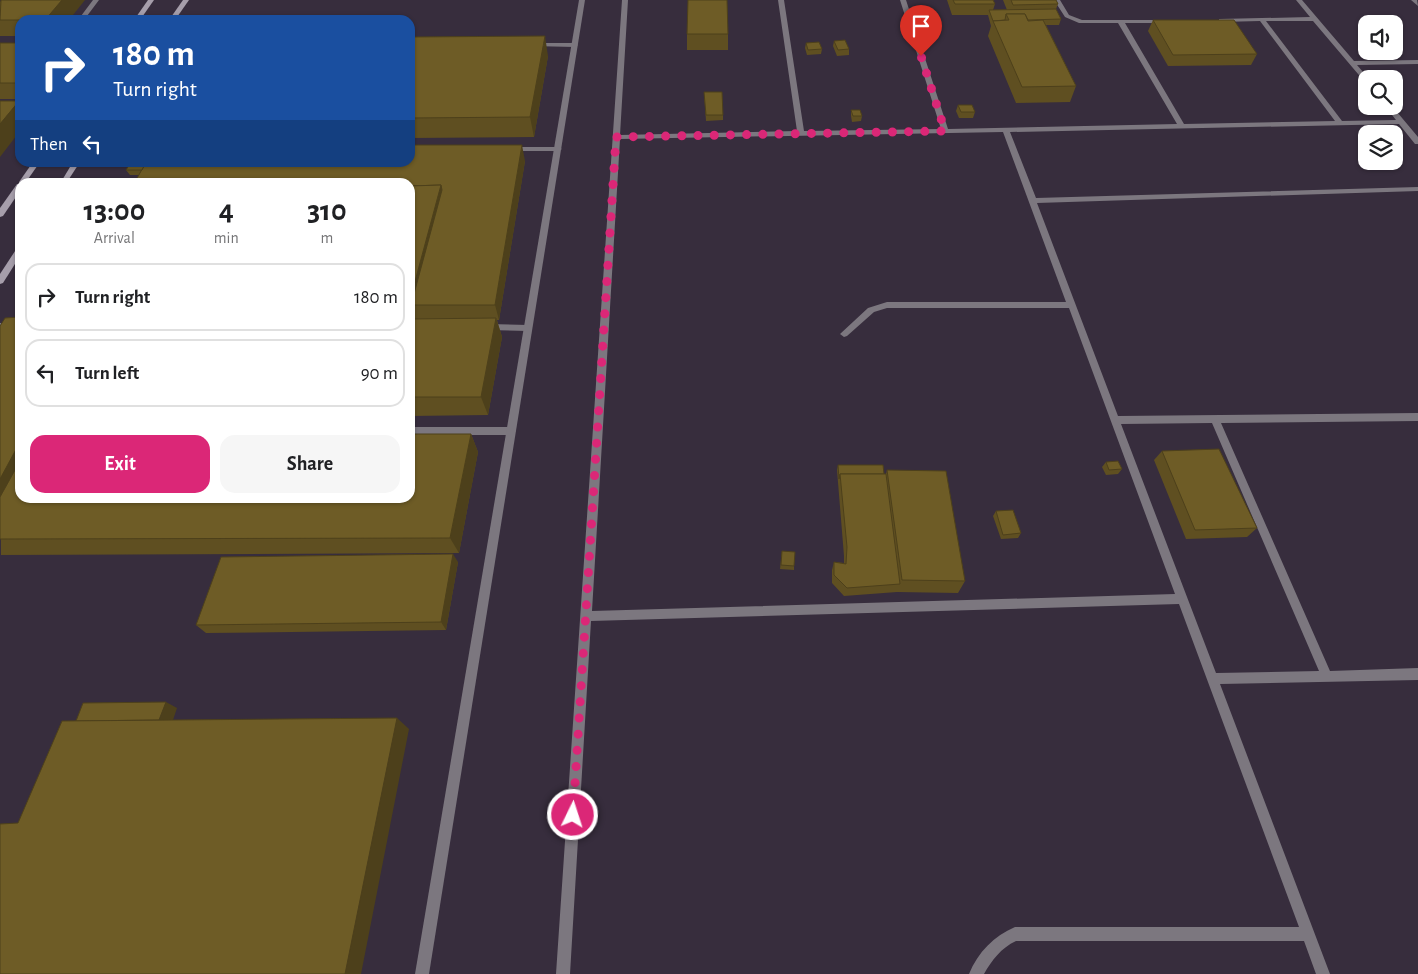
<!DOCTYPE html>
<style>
body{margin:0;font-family:"Alegreya Sans",sans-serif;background:#f6f6f6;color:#202124;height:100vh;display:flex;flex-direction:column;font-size:19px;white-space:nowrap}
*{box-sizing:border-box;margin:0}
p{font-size:16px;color:#757577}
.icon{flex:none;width:28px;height:28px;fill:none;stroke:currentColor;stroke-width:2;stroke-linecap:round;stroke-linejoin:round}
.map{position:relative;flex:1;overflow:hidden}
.panel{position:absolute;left:15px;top:178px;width:400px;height:325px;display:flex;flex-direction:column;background:#fff;border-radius:15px;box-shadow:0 1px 4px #0004}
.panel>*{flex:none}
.guide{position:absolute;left:15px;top:15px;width:400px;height:152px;border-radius:15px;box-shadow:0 1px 4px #0004;background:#1a4fa0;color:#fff;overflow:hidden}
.controls{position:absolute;left:1358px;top:15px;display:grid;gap:10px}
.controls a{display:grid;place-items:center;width:45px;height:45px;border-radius:10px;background:#fff;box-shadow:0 1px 4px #0004;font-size:25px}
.pin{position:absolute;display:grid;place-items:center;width:42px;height:42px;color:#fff;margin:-51px -21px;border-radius:50% 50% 50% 0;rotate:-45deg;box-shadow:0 0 5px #0007}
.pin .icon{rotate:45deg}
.me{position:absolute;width:55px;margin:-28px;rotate:4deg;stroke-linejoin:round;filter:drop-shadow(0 0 4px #0008)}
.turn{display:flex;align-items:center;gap:18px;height:105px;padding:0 15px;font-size:22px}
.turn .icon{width:65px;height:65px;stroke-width:2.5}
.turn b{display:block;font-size:35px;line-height:42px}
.then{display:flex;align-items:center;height:48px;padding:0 15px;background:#0003;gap:10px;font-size:19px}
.eta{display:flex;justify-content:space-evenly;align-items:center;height:85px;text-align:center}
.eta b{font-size:30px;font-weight:600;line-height:35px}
.action{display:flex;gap:10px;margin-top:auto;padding:10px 15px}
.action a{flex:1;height:58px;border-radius:15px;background:#db2777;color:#fff;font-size:20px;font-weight:600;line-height:58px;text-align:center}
.action a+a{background:#f6f6f6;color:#202124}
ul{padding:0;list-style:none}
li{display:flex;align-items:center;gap:15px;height:68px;margin:0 10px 8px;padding:0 5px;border:2px solid #e0e0e0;border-radius:15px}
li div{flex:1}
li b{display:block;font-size:19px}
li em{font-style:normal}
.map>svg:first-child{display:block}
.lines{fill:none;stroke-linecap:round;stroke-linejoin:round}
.lane{fill:#7c777f;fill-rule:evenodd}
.street{fill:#7c777f;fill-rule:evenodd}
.secondary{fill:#a69eab;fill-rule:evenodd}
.wall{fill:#5f4f21}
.shaded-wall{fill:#4d401b}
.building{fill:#6e5c26;stroke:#4d401b}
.route{stroke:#db2777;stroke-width:9;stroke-dasharray:0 16.2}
</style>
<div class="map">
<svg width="1418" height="974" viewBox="0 0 1418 974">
<rect width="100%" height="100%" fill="#372d3d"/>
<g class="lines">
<g class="lane">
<polygon points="93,0 99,0 84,20 78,20"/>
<path d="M622 0H628L620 135 797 131 778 0H784L804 131 941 129 900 0H906L948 129 1177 124 1118 23H1079L1065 17 1054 0H1060L1069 15 1082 20H1166L1167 21 1164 23H1125L1184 124 1335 121 1260 21 1221 22 1219 21V19L1310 17 1296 0H1302L1354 61 1418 60V64L1357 65 1369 79H1366V82L1364 81 1313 21H1266L1342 121 1396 120 1385 106H1392L1418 137V144H1415L1399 124 1010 132 1036 198 1418 187V191L1037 203 1118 416 1418 413V421L1221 423 1330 671 1418 668V680L1220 684 1330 974H1316L1304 941H1016C1001 948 992 960 984 974H969C978 952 994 936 1015 927H1299L1179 604 591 621 570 974H556ZM1003 132 1066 302H887L868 308 840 334 844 337 847 336 874 312 887 308H1069L1175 594 592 611 620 139ZM1212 423 1319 671 1216 673 1121 424Z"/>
<polygon points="1411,0 1417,0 1418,6"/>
<polygon points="533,43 575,43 578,45 575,47 531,46 531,44"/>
<polygon points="508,147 558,147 562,149 558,151 508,151"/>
<rect x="0" y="323" width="20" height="6"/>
<polygon points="487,324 528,325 532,328 528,331 487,330 483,327"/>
<polygon points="410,427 511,427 516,431 511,435 410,435"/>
</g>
<polygon class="street" points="579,0 585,0 429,974 415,974"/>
<g class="secondary">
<polygon points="148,0 154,0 140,20 134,20"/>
<polygon points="183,0 189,0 175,20 169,20"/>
<polygon points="33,162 40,162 26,182 20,183 19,182"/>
<polygon points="73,162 80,162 67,182 61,182"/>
<polygon points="17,184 20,184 20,191 3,216 0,217 0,208"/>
<polygon points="20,247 20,256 3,283 0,284 0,274 17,248"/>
</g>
</g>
<g class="wall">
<polygon points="947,0 993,0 995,4 993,10 1007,10 1003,0 1056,0 1058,4 1056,9 1061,19 1059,25 1046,25 1076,86 1070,102 1016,103 988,36 991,26 988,15 952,15"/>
<polygon points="0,1 20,20 20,36 0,36"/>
<polygon points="1153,20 1257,54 1251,65 1168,66 1148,31"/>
<rect x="687" y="34" width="41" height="16"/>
<polygon points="410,37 548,56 534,137 410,138"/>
<polygon points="834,41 849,49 849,55 837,56 833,46"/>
<rect x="0" y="43" width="20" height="56"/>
<polygon points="806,43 822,49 821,54 807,55 805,48"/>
<polygon points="704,92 723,115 723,120 706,121"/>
<polygon points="958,105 975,112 973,118 959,118 956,111"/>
<polygon points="851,110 862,116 861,121 852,122 851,116"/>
<polygon points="525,161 499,320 497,320 502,337 488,415 410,416 410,182 135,182 139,175 130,175 126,170"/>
<polygon points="0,326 20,498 471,434 478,452 459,553 1,555"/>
<polygon points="1162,451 1257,528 1247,537 1186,539 1154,460"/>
<polygon points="1106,462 1122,469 1118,474 1106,475 1102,467"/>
<polygon points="838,465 884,474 886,474 887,470 965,581 958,593 897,592 844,596 832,583 832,570 834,562 844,563 844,556 837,470"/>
<polygon points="996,511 1021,533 1018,538 1001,539 993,516"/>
<polygon points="782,551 794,566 794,570 780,569"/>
<polygon points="458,562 446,630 206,633 196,625"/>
</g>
<g class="shaded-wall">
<polygon points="62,0 85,0 69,20 45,20"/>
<polygon points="545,36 548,56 534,137 530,117"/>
<polygon points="19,101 20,103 20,131 0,157 0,124"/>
<polygon points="522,145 525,161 499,320 495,305"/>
<polygon points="441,185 448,206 411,305 410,300"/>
<polygon points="496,318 502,337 488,415 481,397"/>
<polygon points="471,434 478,452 459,553 450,538"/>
<polygon points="20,442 20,498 0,538 0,479"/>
<polygon points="453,554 458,562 446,630 441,622"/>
<polygon points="166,702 177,708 169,732 157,726"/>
<polygon points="397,718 409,729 361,974 345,974"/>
</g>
<g class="building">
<polygon points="1,0 62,0 45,20 0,20"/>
<polygon points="688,0 727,0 728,34 687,34"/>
<polygon points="953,0 993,0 995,4 955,4"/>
<polygon points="1011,0 1056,0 1058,4 1013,5"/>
<polygon points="1056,9 1061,19 1028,20 1025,14 1006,14 1005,20 993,21 989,10"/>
<polygon points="1006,14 1025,14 1028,21 1043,20 1076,86 1022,87 993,21 1009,20"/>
<polygon points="1153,20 1234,20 1257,54 1173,55"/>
<polygon points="545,36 530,117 410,118 410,37"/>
<polygon points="845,40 849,49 838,50 834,41"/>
<polygon points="819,42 822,49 808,50 806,43"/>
<rect x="0" y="43" width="20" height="40"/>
<polygon points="704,92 722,92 723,115 706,115"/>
<polygon points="0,101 19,101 0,124"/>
<polygon points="958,105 972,105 975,112 961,112"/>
<polygon points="851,110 860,110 862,116 853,116"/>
<polygon points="410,145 522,145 495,305 411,305 442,190 441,185 410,186 410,182 135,182 146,162 410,162"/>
<polygon points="131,162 146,162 142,170 126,170"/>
<polygon points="441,185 410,300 410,186"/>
<polygon points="20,317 20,442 0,479 0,326 5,318"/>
<polygon points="496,318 481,397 410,397 410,319"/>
<polygon points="410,434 471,434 450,538 0,539 0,497 20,461 20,498 410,498"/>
<polygon points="1219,449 1257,528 1195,530 1162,451"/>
<polygon points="1118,461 1122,469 1109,470 1106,462"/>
<polygon points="838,465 883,465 884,474 840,474 839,479"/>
<polygon points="887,470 946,471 965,581 902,580"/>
<polygon points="840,474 886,474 900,584 847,588 834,575 834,562 846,564 847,547"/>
<polygon points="1013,510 1021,533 1003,535 996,511"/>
<polygon points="782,551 795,552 794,566 781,565"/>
<polygon points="453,554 441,622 196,625 221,557"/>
<polygon points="166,702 159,720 76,721 83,703"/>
<polygon points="397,718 345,974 0,974 0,824 18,823 62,721"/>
</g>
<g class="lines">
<polyline class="route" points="573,815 616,137 945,131 921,56"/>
</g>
</svg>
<div class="controls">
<a><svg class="icon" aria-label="sound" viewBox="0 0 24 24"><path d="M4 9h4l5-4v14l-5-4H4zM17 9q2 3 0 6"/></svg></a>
<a><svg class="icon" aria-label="search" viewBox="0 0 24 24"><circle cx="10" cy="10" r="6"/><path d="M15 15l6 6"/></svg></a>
<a><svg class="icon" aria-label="layers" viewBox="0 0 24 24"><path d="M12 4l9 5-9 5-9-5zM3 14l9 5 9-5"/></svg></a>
</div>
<div class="pin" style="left:921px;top:56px;background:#d93025"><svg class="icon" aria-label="arrive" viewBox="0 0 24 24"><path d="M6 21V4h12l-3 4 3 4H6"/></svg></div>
<svg class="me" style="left:573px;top:815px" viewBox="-20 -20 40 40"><circle r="17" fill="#db2777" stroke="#fff" stroke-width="3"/><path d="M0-11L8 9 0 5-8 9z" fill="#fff"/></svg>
<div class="guide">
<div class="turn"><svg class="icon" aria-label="right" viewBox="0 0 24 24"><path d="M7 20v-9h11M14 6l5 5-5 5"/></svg><div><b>180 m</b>Turn right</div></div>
<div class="then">Then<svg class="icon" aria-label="left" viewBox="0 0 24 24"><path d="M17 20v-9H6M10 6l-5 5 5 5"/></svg></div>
</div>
<section class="panel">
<div class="eta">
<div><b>13:00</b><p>Arrival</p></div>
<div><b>4</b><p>min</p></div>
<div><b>310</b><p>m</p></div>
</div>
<ul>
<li><svg class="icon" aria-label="right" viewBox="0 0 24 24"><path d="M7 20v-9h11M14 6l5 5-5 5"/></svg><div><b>Turn right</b></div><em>180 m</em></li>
<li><svg class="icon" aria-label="left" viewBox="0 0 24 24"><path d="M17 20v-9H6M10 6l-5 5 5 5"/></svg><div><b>Turn left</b></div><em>90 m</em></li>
</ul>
<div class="action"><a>Exit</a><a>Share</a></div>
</section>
</div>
